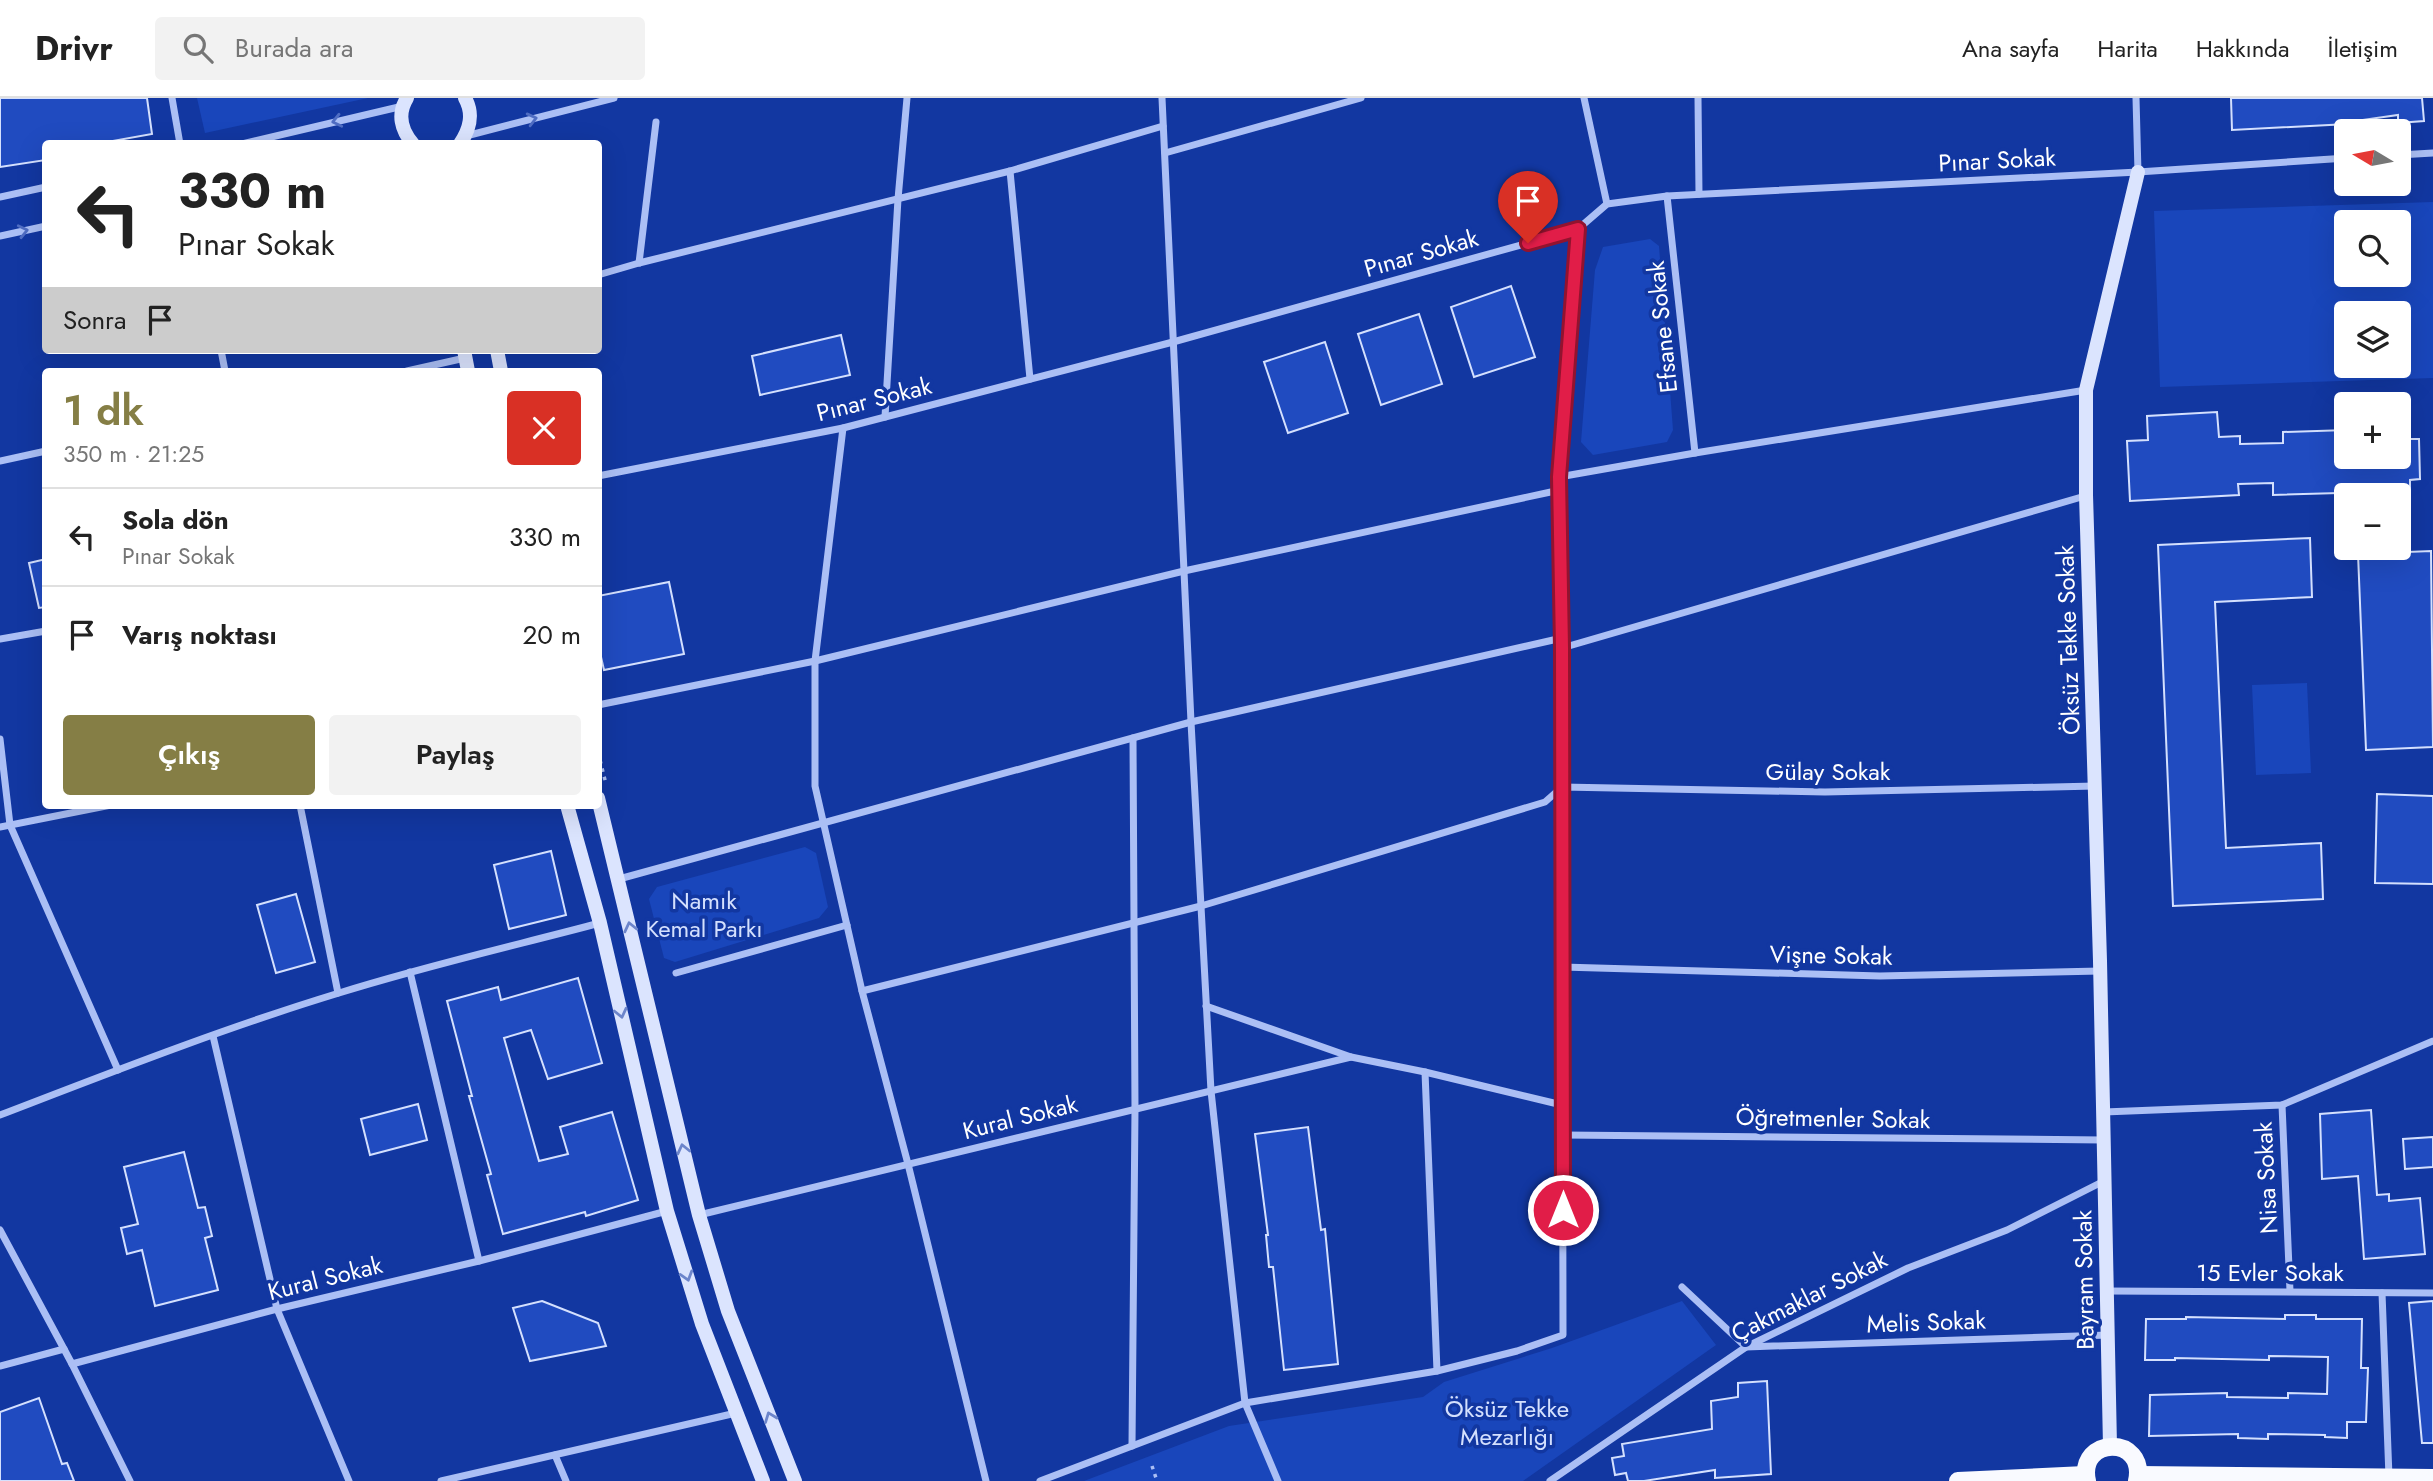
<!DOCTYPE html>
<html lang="tr">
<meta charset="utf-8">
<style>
body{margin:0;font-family:Jost,sans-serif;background:#f2f2f2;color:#222;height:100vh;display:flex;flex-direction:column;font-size:26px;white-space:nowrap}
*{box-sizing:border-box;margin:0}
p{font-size:23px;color:#767676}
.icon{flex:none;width:38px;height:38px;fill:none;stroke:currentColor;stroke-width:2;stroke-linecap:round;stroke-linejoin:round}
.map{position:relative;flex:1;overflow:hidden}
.panel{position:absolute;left:42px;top:270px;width:560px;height:441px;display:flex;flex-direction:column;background:#fff;border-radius:7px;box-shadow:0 7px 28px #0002}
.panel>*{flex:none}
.top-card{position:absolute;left:42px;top:42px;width:560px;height:214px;border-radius:7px;box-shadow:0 7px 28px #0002;background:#fff;color:#222;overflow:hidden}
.needle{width:46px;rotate:280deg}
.controls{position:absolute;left:2334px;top:21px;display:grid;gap:14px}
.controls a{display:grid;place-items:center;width:77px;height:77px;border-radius:7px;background:#fff;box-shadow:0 7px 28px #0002;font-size:35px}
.pin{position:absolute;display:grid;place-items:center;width:60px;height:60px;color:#fff;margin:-72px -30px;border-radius:50% 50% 50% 0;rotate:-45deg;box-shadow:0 0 7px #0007}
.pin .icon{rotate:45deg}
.me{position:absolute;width:77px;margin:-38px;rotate:0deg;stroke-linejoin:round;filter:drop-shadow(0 0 5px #0008)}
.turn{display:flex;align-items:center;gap:24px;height:147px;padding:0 21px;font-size:32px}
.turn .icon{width:91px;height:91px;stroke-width:2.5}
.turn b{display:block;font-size:49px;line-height:60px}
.then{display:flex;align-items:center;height:66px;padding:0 21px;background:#0003;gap:14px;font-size:26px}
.round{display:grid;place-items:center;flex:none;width:74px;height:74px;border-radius:7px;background:#f2f2f2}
.head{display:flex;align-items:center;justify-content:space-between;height:119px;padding:0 21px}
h1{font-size:42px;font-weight:600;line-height:52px;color:#857e45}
.button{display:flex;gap:14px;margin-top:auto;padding:14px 21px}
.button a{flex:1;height:80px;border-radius:7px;background:#857e45;color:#fff;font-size:28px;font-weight:600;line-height:80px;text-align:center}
.button a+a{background:#f2f2f2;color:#222}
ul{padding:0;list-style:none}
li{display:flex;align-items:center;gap:21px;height:98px;padding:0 21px;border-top:2px solid #e0e0e0}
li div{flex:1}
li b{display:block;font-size:26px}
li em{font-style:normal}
header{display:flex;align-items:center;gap:42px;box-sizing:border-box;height:98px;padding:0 35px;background:#fff;border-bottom:2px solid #e0e0e0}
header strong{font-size:33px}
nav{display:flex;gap:38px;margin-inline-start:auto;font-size:24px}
.search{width:490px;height:63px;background:#f2f2f2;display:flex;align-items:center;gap:18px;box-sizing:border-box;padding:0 24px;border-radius:7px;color:#767676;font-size:26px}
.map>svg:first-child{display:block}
.green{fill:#1946bb;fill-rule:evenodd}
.building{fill:#204bc0;stroke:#d4e0fe;stroke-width:2}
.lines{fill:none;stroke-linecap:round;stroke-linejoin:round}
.path{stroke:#abbff5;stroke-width:3.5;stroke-dasharray:3.5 5;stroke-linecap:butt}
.minor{stroke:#abbff5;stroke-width:7}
.secondary{stroke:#dbe4fe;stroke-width:14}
.primary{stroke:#f9faff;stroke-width:18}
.oneway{stroke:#4f6dc3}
.oneway2{stroke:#6c85cb}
.route-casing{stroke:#92132f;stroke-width:18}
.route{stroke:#e11d48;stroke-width:12}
.labels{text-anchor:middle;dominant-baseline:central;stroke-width:7;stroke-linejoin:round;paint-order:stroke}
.street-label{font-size:24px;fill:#fff;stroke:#1237a1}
.park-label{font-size:24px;fill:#d4e0fe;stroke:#1237a1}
</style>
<header>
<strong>Drivr</strong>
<div class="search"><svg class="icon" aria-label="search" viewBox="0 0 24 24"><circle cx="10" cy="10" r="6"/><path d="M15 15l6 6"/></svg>Burada ara</div>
<nav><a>Ana sayfa</a><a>Harita</a><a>Hakkında</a><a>İletişim</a></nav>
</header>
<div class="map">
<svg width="2433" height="1383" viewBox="0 0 2433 1383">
<rect width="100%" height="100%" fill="#1237a1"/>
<g class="green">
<polygon points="197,0 368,0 205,35"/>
<path d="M2433 104V280L2160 289 2154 113ZM2399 124V177H2347V124ZM2399 215V268H2347V215Z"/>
<polygon points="1650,141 1659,148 1673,332 1667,344 1593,357 1581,344 1595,172 1603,149"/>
<polygon points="2307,585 2311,675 2256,677 2252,587"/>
<polygon points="805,749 816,755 828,809 819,820 675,864 664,860 649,801 657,789"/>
<polygon points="1682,1203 1716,1247 1523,1383 1084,1383 1229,1328 1423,1299 1444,1284 1552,1250"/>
</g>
<g class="building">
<polygon points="0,0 147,0 152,36 96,46 46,46 46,62 0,69"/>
<polygon points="2231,0 2422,0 2424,23 2398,25 2398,17 2348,24 2348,26 2232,32"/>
<polygon points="1511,188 1535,259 1474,279 1451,209"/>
<polygon points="1419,216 1442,286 1381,307 1358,236"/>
<polygon points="841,237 850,277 760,297 752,258"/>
<polygon points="1325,244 1348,315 1288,335 1264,264"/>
<polygon points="2217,314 2219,339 2240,338 2240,346 2283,345 2283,334 2347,332 2347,359 2399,359 2399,341 2419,341 2420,381 2410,382 2410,393 2273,397 2273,385 2238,386 2239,397 2130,403 2127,343 2148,342 2147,318"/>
<polygon points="2310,440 2312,499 2215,504 2226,750 2321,745 2323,801 2173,808 2158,447"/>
<polygon points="2383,450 2408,450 2408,454 2431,453 2433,649 2366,652 2358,456 2383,455"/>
<polygon points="46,461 46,509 39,510 29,465"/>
<polygon points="669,484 684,556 604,572 598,546 598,498"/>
<polygon points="2377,696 2433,698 2433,786 2375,785"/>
<polygon points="551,753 566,817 509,831 494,767"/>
<polygon points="296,796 315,864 276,875 257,807"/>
<polygon points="578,880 602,965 548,981 531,932 504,940 539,1063 568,1056 560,1029 612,1014 638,1102 586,1118 585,1114 503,1136 487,1077 491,1076 469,998 472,998 447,903 498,889 501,902"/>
<polygon points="418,1006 427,1042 370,1057 361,1021"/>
<polygon points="2371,1012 2377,1097 2389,1096 2389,1103 2420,1100 2425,1156 2364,1161 2358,1078 2322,1081 2320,1016"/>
<polygon points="1308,1029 1321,1132 1325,1131 1338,1266 1284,1272 1273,1169 1269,1169 1266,1137 1268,1137 1255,1036"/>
<polygon points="2433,1039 2433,1069 2405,1071 2403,1041"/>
<polygon points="184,1054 198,1110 205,1109 212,1138 205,1140 218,1192 155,1208 142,1152 127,1156 121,1130 138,1126 124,1069"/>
<polygon points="542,1203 598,1225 606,1248 530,1263 513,1210"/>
<polygon points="2433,1203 2433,1345 2422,1345 2409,1205"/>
<polygon points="2285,1217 2316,1217 2316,1221 2362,1221 2361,1270 2368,1270 2366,1324 2347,1324 2347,1340 2325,1339 2325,1337 2268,1336 2268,1341 2238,1340 2238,1336 2149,1338 2150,1297 2227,1295 2227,1299 2288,1300 2288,1295 2327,1296 2328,1259 2269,1258 2269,1262 2175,1260 2175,1262 2145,1262 2146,1221 2186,1221 2186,1219 2285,1221"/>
<polygon points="1767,1283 1771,1376 1715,1380 1715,1372 1644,1383 1628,1383 1626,1375 1615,1377 1612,1360 1624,1358 1622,1346 1712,1331 1711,1303 1738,1299 1738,1285"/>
<polygon points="39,1300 62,1366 67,1365 74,1383 0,1383 0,1314"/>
</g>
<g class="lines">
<g class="path">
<polyline points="598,654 606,686"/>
<polyline points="1152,1368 1157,1383"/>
</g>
<g class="minor">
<polyline points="172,0 180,46"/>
<polyline points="1162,0 1191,624 1211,993 1245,1305 1278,1383"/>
<polyline points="1584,0 1607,106"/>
<polyline points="1698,0 1699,96"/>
<polyline points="2136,0 2138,74"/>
<polyline points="466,38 614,0"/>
<polyline points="242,46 403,8"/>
<polyline points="1165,55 1361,0"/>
<polyline points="2399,57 2433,55"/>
<polyline points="1010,73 1030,281"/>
<polyline points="1667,98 1695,355"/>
<polyline points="0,99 46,89"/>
<polyline points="0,138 46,128"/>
<polyline points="639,165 656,24"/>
<polyline points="598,177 639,165 1010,73 1163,28"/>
<polyline points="221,252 225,273"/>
<polyline points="407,273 465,260"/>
<polyline points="885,319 898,101 907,0"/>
<polyline points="843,330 815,563 815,688 862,893 908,1066 986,1383"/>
<polyline points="0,363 46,353"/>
<polyline points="598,378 843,330 1173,244 1578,131 1607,106 1667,98 2138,74 2347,60"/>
<polyline points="1559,379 1695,355 2086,292"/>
<polyline points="0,541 46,533"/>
<polyline points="1562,550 2085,398"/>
<polyline points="598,607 815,563 1184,473 1560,392"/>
<polyline points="0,641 10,727 118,972"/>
<polyline points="300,707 338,895"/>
<polyline points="0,729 111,707"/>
<polyline points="619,781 1191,624 1562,540"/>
<polyline points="1562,869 1880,878 2100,873"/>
<polyline points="410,874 479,1163"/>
<polyline points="676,875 847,827"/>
<polyline points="862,893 1201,808 1545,704 1562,689 1825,694 2095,688"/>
<polyline points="1206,908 1351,959 1425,974 1562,1007"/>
<polyline points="213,938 277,1211 349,1383"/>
<polyline points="1425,974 1437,1273 1517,1253 1563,1237 1562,550 1559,379 1578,131"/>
<polyline points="2282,1007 2290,1193"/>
<polyline points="2104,1014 2282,1007 2433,943"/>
<path d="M0 1017C112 974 224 930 339 895 425 868 513 848 600 825"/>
<polyline points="1563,1037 2103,1042"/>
<polyline points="699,1117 1351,959"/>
<polyline points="0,1132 64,1251"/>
<polyline points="1682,1189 1746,1249 2108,1237"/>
<polyline points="2107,1193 2433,1195"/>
<polyline points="2382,1195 2389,1379"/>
<polyline points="72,1266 130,1383"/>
<polyline points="0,1268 64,1251 72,1266 277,1211 479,1163 667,1113"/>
<polyline points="1132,1348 1135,1011 1133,640"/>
<polyline points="555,1357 566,1383"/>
<polyline points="441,1383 736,1315"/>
<polyline points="1040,1383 1245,1305 1437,1273"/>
<polyline points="1550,1383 1746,1249 1908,1170 2007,1132 2104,1083"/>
</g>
<g class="secondary">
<path d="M407 0C397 16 401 32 413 46"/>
<path d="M460 46C470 31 474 16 465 0"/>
<polyline points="464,252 468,273"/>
<polyline points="497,252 501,273"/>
<polyline points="598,700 699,1117 728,1213 795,1383"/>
<polyline points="567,707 600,825 667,1113 702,1226 763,1383"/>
<polyline points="2110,1348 2100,863 2086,397 2086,292 2138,74"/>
</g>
<g class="primary">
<polyline points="2138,1377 2433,1380"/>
<polyline points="1958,1383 2085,1377"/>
<path d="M2087 1383C2077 1338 2147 1337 2137 1383"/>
</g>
</g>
<defs><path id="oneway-chevron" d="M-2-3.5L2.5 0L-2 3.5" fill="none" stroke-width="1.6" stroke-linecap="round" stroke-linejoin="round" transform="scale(1.75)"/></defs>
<g class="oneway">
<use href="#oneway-chevron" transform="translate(532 21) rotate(-14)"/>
<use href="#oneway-chevron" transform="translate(337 23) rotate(167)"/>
<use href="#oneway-chevron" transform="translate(23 133) rotate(-13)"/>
</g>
<g class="oneway2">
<use href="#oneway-chevron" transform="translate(630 829) rotate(-103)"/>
<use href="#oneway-chevron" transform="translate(621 915) rotate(77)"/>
<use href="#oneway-chevron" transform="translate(683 1051) rotate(-103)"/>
<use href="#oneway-chevron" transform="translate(687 1178) rotate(73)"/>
<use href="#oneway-chevron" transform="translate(770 1319) rotate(-111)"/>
</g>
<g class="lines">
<g class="route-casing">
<polyline id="route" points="1528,145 1578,131 1559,379 1562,550 1563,1112"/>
</g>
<use href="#route" class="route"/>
</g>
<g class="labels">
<g class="street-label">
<text transform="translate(1997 62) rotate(-3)">Pınar Sokak</text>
<text transform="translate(1421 155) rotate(-16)">Pınar Sokak</text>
<text transform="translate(1662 229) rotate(-96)">Efsane Sokak</text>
<text transform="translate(874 301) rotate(-14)">Pınar Sokak</text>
<text transform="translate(2068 542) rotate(-92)">Öksüz Tekke Sokak</text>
<text x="1828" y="673">Gülay Sokak</text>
<text transform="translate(1831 857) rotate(1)">Vişne Sokak</text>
<text transform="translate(1020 1019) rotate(-14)">Kural Sokak</text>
<text transform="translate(1833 1020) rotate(1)">Öğretmenler Sokak</text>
<text transform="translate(2266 1080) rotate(-93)">Nisa Sokak</text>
<text x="2270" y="1174">15 Evler Sokak</text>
<text transform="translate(325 1180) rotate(-14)">Kural Sokak</text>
<text transform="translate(2084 1182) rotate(-91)">Bayram Sokak</text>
<text transform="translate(1809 1198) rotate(-27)">Çakmaklar Sokak</text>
<text transform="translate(1926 1224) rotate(-2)">Melis Sokak</text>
</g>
<g class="park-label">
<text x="704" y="802">Namık<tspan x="704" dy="28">Kemal Parkı</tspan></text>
<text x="1507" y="1310">Öksüz Tekke<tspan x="1507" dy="28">Mezarlığı</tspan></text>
</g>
</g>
</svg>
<div class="controls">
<a><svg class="needle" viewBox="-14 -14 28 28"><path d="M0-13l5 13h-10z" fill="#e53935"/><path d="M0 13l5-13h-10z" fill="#767676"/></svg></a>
<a><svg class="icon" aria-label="search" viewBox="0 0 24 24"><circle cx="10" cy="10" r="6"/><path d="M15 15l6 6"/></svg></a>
<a><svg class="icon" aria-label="layers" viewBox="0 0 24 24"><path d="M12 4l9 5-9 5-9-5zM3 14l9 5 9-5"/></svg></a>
<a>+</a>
<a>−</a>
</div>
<div class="pin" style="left:1528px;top:145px;background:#d93025"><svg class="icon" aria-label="arrive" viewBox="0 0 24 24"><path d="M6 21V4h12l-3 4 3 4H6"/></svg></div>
<svg class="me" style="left:1563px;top:1112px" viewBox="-20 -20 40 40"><circle r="17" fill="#e11d48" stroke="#fff" stroke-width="3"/><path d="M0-11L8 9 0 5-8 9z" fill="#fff"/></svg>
<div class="top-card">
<div class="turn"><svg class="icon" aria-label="left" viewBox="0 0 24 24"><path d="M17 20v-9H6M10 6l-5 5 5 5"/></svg><div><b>330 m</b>Pınar Sokak</div></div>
<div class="then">Sonra<svg class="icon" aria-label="arrive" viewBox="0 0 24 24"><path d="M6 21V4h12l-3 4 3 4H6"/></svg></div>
</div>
<section class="panel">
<div class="head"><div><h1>1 dk</h1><p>350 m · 21:25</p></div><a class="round" style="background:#d93025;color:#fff"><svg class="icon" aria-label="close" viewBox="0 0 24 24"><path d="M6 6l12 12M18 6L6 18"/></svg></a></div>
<ul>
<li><svg class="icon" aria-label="left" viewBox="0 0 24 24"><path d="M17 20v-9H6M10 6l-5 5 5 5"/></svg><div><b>Sola dön</b><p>Pınar Sokak</p></div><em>330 m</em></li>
<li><svg class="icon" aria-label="arrive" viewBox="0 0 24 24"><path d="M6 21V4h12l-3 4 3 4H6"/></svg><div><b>Varış noktası</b></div><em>20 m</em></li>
</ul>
<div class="button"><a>Çıkış</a><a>Paylaş</a></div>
</section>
</div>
